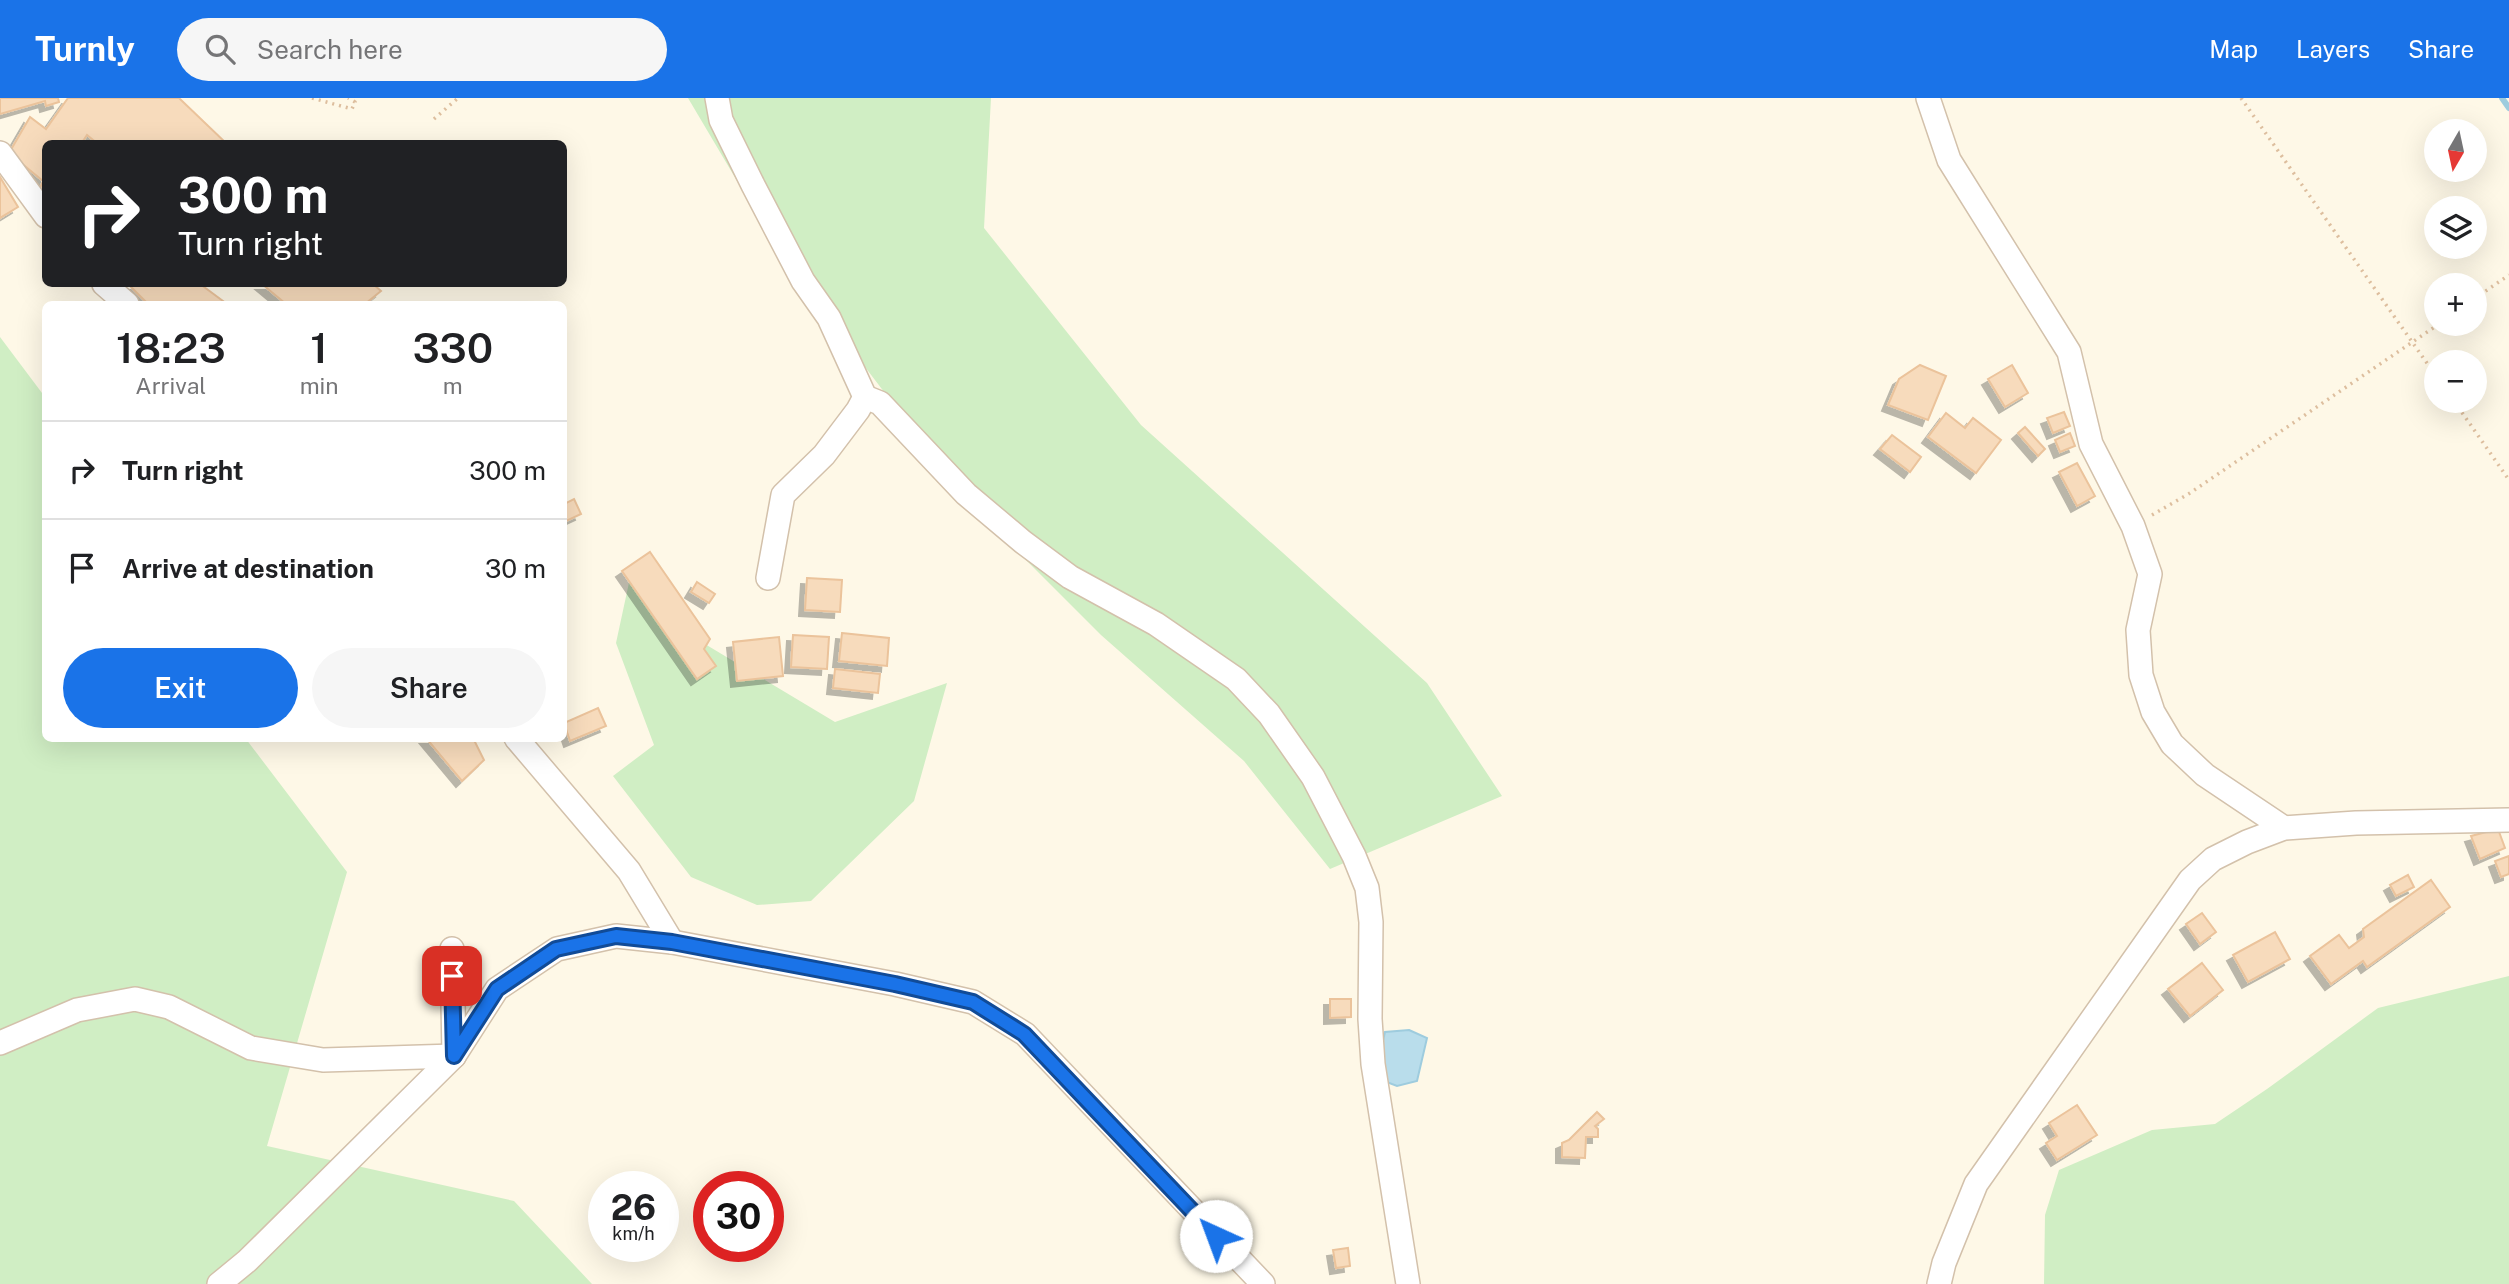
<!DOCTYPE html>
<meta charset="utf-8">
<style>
body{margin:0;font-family:"Public Sans",sans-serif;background:#f6f6f6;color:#202124;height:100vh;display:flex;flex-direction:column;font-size:26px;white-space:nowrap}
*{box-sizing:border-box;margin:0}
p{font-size:23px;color:#757577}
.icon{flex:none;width:38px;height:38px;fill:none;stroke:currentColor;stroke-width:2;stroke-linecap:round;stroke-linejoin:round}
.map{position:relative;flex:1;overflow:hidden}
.details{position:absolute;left:42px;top:203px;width:525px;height:441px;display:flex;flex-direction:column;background:#fff;border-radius:10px;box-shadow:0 7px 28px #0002}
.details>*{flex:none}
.banner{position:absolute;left:42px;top:42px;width:525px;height:147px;border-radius:10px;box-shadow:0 7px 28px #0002;background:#202124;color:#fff;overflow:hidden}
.needle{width:46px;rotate:189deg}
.fabs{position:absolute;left:2424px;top:21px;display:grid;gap:14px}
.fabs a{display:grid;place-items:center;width:63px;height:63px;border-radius:50%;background:#fff;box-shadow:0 7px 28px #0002;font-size:35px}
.speed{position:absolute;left:588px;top:1073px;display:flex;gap:14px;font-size:35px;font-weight:700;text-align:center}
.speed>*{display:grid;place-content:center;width:91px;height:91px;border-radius:50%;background:#fff;box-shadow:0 7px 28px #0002;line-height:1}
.speed small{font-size:18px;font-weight:400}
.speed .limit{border:10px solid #d22;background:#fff;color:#111}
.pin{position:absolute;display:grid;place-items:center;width:60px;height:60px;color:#fff;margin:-30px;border-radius:14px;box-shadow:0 4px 10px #0006}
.me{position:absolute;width:77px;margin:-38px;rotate:317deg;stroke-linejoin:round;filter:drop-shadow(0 0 5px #0008)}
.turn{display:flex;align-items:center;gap:24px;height:147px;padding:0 21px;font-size:32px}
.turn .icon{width:91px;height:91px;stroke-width:2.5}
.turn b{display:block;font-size:49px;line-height:60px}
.eta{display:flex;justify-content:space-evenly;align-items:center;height:119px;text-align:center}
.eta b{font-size:42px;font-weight:600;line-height:49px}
.primary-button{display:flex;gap:14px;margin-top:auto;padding:14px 21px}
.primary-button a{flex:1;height:80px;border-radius:42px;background:#1a73e8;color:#fff;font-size:28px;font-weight:600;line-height:80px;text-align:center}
.primary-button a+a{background:#f6f6f6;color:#202124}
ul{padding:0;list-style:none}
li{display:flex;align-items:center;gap:21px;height:98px;padding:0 21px;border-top:2px solid #e0e0e0}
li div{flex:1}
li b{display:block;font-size:26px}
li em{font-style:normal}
header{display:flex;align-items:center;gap:42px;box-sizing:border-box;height:98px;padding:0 35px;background:#1a73e8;color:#fff}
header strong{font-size:33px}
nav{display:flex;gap:38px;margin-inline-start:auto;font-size:24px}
.search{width:490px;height:63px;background:#f6f6f6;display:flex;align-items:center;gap:18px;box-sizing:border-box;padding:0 24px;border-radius:38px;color:#757577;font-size:26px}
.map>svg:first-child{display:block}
.green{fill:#d0eec4}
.water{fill:#b9ddeb;stroke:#9eccde;stroke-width:2}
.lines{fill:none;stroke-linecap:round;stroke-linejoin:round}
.stream{stroke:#9eccde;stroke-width:6}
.building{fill:#f7dbbc;stroke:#ebc39b;stroke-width:2;filter:url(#shadow)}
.minor-casing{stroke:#d3c1ab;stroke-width:26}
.path{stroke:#ddbe9e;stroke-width:3.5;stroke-dasharray:2 5;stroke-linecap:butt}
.minor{stroke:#fff;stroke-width:23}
.route-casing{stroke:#114b97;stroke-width:18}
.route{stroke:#1a73e8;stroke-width:12}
</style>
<header>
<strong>Turnly</strong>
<div class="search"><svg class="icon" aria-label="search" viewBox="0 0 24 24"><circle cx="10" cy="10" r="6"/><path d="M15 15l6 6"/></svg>Search here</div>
<nav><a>Map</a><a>Layers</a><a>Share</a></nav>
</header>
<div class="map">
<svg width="2509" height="1186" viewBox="0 0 2509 1186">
<defs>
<filter id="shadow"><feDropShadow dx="-6" dy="6" stdDeviation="0" flood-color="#0004"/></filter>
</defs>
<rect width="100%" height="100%" fill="#fef8e7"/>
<g class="green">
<polygon points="688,0 991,0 984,130 1141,327 1427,585 1502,698 1330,771 1244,663 1101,537 968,404 785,164"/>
<polygon points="0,239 45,299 46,640 246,641 347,774 267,1048 514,1103 592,1186 0,1186"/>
<polygon points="630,480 670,525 835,624 947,585 914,703 811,803 757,807 691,779 613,678 654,647 616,545"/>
<polygon points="2509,878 2509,1186 2044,1186 2045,1117 2059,1072 2152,1032 2215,1026 2267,991 2378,910"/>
</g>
<polygon class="water" points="1409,932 1427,940 1417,983 1397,988 1384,983 1381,951 1385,934"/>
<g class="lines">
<polyline class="stream" points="2502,0 2509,10"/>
</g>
<g class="building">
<polygon points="0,0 58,0 59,4 46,8 45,3 0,16"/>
<polygon points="68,0 179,0 227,46 98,46 87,37 81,46 46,46 46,103 38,95 43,83 9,55 30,19 46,31"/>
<polygon points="0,79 18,109 0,120"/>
<polygon points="128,186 200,186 227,206 148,206"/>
<polygon points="262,186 373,186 381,193 365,206 286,206"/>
<polygon points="1920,267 1946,278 1928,322 1888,307 1899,281"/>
<polygon points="2012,267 2028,295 2005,309 1988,281"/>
<polygon points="2064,314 2070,328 2053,335 2047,320"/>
<polygon points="1946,315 1965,330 1973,320 2001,342 1976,375 1928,339"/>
<polygon points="2025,329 2045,351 2038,358 2018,335"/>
<polygon points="2070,335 2075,348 2060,354 2055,342"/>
<polygon points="1892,337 1921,359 1910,374 1880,351"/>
<polygon points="2077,365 2095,398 2077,408 2059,374"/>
<polygon points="574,401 581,416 564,424 564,406"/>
<polygon points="650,454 710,541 704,551 716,568 697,581 622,473"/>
<polygon points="807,480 842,482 840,514 805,512"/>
<polygon points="697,484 715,496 709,505 691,494"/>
<polygon points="842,535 889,540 887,568 839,563"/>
<polygon points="793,537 829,539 827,571 791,569"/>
<polygon points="779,539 783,578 737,583 733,544"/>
<polygon points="835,571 880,576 878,595 833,590"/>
<polygon points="598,610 606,628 570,643 564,625"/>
<polygon points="426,640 473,640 484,662 462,683"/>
<polygon points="2498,731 2505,750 2480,761 2471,738"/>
<polygon points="2509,758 2509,776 2501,779 2495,763"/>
<polygon points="2408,777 2414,789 2396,798 2390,787"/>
<polygon points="2431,782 2450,809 2367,869 2363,863 2331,886 2310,858 2339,837 2349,850 2364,839 2363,831"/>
<polygon points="2202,815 2216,834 2200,846 2186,826"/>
<polygon points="2275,834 2290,861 2248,884 2233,857"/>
<polygon points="2202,865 2223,892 2190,918 2168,891"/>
<polygon points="1330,901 1351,901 1351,919 1330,920"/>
<polygon points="2077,1007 2097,1037 2057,1062 2046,1045 2057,1038 2049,1025"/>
<polygon points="1597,1014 1604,1021 1595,1028 1598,1031 1598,1039 1586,1039 1585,1060 1562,1059 1562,1045 1569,1042"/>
<polygon points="1348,1150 1350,1168 1336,1170 1333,1152"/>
</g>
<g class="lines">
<g class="minor-casing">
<g id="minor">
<polyline points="717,0 721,22 753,87 803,183 829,220 865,299 880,305 966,396 1023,444 1070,479 1156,526 1236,581 1269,616 1313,679 1354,758 1367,790 1371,824 1370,921 1373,966 1408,1186"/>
<polyline points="1928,0 1949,62 2069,254 2091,346 2133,428 2150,476 2138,532 2141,577 2153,614 2172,646 2205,677 2284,730"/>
<polyline points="0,55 46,118"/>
<polyline points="104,186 127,206"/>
<polyline points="768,480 783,397 824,357 858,312 865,299"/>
<polyline points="516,640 629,773 672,844"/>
<polyline points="452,851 454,958"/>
<polyline points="0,945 77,912 135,901 169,909 251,950 323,962 454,958"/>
<polyline points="219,1186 247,1163 454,958 497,891 557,851 616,838 672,844 895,886 973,904 1025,936 1263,1186"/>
<polyline points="1939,1186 1944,1165 1976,1086 2190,782 2213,761 2247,744 2284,730 2356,725 2509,722"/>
</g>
</g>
<g class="path">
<polyline points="312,0 352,11 355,4 348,0"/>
<polyline points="2241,0 2436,278"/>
<polyline points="434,21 458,0"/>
<polyline points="2474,201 2509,177"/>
<polyline points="2454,303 2509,382"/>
<polyline points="2152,417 2190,395 2439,226"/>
</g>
<use href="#minor" class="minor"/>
</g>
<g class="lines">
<g class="route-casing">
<polyline id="route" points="452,878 454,958 497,891 556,851 616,838 672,844 895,886 973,904 1024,936 1216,1138"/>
</g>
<use href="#route" class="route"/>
</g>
</svg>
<div class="fabs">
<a><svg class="needle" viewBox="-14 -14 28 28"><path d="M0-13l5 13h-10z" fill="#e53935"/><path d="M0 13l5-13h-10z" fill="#757577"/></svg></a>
<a><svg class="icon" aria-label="layers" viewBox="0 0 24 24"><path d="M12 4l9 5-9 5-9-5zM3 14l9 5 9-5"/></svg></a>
<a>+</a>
<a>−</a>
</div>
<div class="speed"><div>26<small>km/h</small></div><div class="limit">30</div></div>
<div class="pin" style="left:452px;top:878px;background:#d93025"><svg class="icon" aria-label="arrive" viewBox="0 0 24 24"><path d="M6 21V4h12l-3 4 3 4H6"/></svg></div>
<svg class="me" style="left:1216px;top:1138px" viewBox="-20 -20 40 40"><circle r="19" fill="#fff"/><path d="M0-13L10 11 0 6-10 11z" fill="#1a73e8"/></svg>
<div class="banner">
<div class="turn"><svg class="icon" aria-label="right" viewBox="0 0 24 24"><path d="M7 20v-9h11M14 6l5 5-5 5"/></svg><div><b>300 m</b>Turn right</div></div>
</div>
<section class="details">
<div class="eta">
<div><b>18:23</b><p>Arrival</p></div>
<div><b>1</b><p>min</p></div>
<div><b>330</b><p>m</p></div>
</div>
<ul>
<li><svg class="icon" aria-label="right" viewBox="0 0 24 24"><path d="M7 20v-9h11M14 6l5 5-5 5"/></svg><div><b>Turn right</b></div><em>300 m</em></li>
<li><svg class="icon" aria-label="arrive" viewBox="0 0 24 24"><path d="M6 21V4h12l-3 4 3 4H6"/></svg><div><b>Arrive at destination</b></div><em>30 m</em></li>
</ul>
<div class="primary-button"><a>Exit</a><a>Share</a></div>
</section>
</div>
